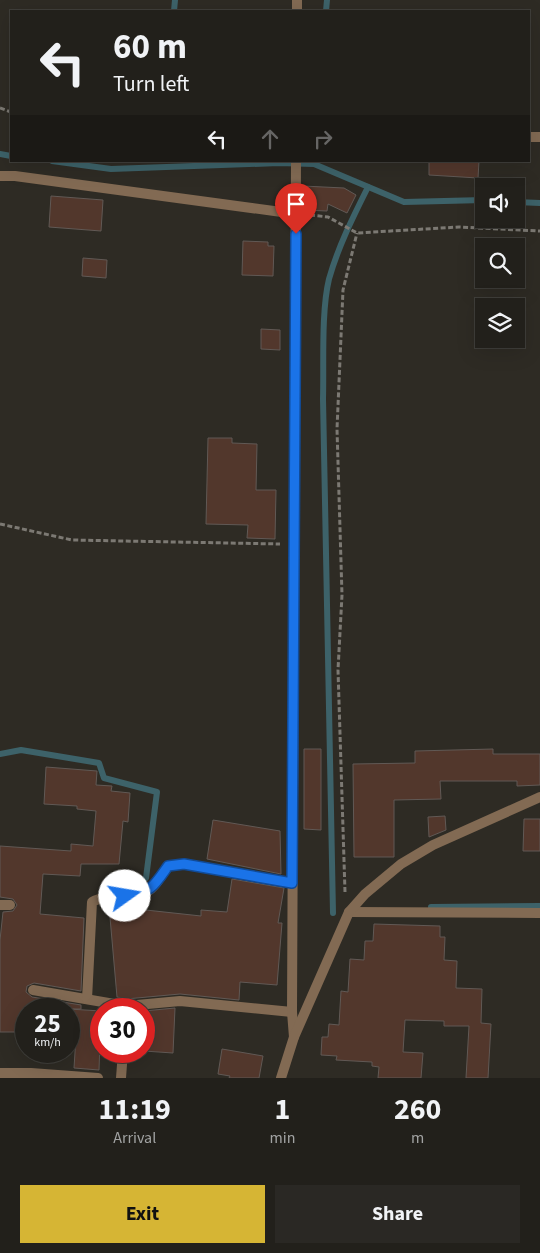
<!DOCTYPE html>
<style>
body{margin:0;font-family:"Source Sans 3",sans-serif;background:#2a2824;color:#f1f3f6;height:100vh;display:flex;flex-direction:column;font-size:19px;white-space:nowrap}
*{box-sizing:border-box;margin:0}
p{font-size:16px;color:#a2a3a3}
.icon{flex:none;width:28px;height:28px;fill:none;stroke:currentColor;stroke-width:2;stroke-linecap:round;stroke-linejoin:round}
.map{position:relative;height:1078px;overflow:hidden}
.panel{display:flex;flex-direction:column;background:#22201b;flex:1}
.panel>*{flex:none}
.guide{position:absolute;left:10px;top:10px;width:520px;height:152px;border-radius:0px;box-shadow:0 5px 20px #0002,0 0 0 1px #3f3e3a;background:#22201b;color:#f1f3f6;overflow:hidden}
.tools{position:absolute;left:475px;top:178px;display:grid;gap:10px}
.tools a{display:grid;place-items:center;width:50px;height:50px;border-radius:0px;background:#22201b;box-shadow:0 5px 20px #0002,0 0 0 1px #3f3e3a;font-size:25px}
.speed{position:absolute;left:15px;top:998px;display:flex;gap:10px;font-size:25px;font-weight:700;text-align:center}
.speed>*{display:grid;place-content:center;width:65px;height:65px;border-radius:50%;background:#22201b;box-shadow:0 5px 20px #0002,0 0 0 1px #3f3e3a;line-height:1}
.speed small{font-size:12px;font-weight:400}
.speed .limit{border:8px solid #d22;background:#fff;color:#111}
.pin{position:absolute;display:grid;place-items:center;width:42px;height:42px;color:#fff;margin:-51px -21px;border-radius:50% 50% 50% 0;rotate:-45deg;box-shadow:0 0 5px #0007}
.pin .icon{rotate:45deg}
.me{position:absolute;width:55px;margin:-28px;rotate:77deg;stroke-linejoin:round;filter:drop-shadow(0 0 4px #0008)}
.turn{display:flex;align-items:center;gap:18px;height:105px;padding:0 20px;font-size:22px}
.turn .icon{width:65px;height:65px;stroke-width:2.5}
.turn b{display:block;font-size:35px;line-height:42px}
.lanes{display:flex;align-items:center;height:48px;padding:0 20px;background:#0003;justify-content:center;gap:25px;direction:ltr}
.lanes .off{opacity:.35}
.eta{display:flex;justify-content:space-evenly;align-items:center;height:85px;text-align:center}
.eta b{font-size:30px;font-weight:700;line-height:35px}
.button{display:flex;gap:10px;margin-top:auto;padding:10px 20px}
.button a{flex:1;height:58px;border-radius:0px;background:#d6b534;color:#111;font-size:20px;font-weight:700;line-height:58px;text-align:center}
.button a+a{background:#2a2824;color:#f1f3f6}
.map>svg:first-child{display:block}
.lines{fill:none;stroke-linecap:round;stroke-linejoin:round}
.stream{stroke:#3d6269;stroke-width:6}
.building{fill:#52372c;stroke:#615955}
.path{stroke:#7c7973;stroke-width:3;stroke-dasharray:5 2.5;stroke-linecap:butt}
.service{stroke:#826a53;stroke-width:10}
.minor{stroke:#826a53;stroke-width:10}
.route-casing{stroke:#114b97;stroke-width:12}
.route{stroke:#1a73e8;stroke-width:9}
</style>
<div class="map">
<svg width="540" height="1078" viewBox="0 0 540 1078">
<rect width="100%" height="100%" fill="#2e2b24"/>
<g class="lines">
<g class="stream">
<polyline points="174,11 175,0"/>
<polyline points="326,11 327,0"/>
<polyline points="0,154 11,156"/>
<polyline points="52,161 111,169 279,163 314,164 404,202 484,200"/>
<polyline points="516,202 540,203"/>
<polyline points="0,754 21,750 99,763 104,778 157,792 146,878"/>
<polyline points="431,907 540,906"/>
<path d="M333 913 323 399C324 364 321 312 329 279 338 247 353 217 368 187"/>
</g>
</g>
<g class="building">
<polygon points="429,161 479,161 478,178 429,175"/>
<polygon points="303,186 344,188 356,195 347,213 328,204 327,211 303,210"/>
<polygon points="51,196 103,200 101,231 49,227"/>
<polygon points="243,241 268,242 268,246 274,246 273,276 242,275"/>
<polygon points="83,258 107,260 106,278 82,276"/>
<polygon points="261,329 280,330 280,350 261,349"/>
<polygon points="208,438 232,438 232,443 257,444 256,490 276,490 275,539 247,538 248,525 206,524"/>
<polygon points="304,749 321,749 321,830 304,829"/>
<polygon points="493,749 493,754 540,754 540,785 517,786 517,781 440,781 441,799 394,800 394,857 354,857 353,764 415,763 415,751"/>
<polygon points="46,767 97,771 96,785 112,786 111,791 130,793 128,822 123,821 119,864 81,864 80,876 43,874 40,914 84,918 81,991 34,983 27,986 26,992 32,997 81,1005 81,1009 24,1009 25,1032 0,1032 0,940 3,912 13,911 17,905 13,899 0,897 0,846 71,851 71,844 93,846 96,811 77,809 77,806 44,804"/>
<polygon points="445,816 446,830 429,837 428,817"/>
<polygon points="524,819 540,819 540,851 523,851"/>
<polygon points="213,820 280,831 281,874 207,859"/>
<polygon points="232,879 284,888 278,923 282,923 277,985 240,982 239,1000 180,994 126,999 117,997 109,906 201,916 201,910 227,912"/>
<polygon points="374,924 440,926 440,937 445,937 444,960 457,961 456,988 482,989 481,1023 491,1024 488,1078 466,1078 469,1026 444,1026 444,1021 405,1020 403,1052 423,1053 421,1078 378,1078 379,1067 372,1066 372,1062 336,1060 337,1056 321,1055 322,1037 328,1037 329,1024 339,1025 341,991 348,992 350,959 364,960 365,941 373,941"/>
<polygon points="175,1008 173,1053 144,1051 144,1011"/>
<polygon points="69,1009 101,1011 99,1070 74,1068 76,1037 69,1037"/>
<polygon points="222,1049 263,1056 259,1078 229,1078 230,1076 218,1074"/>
</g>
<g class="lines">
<g class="path">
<polyline points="0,108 11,112"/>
<polyline points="310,215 328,217 357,233 459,227 540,231"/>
<polyline points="0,524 72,540 280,544"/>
<polyline points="345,892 338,670 342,595 337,429 343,290 357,233"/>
</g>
<polyline class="service" points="0,905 10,905"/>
<g class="minor">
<polyline points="297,11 297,0"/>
<polyline points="529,137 540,137"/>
<polyline points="0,176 15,176 296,214"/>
<polyline points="349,912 540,913"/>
<polyline points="33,990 126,1006 180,1001 292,1012"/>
<path d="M87 999 92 902C109 892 137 902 152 888 158 883 163 873 168 866L184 864 292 883"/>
<polyline points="294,1037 292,1012 296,161"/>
<polyline points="0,1073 31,1073 98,1078"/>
<polyline points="121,1078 123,1051"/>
<polyline points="281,1078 294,1037 349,912 365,894 401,864 433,845 540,797"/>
</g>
</g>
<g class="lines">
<g class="route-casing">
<path id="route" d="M125 896C151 893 154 886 168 866L184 864 292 883 296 234"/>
</g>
<use href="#route" class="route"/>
</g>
</svg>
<div class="tools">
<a><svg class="icon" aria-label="sound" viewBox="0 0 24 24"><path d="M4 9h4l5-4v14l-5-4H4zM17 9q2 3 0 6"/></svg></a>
<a><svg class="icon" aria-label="search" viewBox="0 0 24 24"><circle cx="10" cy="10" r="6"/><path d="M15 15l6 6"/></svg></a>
<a><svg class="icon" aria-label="layers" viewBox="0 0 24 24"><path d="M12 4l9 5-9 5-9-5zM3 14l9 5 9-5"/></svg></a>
</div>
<div class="speed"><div>25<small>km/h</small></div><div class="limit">30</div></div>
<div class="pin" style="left:296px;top:234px;background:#d93025"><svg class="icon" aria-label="arrive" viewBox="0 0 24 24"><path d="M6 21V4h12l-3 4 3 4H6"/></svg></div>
<svg class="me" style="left:125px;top:896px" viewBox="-20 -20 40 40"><circle r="19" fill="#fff"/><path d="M0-13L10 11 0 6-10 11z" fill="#1a73e8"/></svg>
<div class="guide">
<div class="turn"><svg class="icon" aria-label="left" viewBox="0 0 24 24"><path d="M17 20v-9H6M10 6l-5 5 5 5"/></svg><div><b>60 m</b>Turn left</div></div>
<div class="lanes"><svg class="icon" aria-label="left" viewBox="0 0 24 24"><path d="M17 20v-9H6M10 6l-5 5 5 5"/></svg><svg class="icon off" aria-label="ahead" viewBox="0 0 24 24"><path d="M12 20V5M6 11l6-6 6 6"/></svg><svg class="icon off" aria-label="right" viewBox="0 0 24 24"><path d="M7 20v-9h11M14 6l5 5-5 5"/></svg></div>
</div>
</div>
<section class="panel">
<div class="eta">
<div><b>11:19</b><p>Arrival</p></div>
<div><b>1</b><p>min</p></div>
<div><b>260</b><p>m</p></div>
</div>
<div class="button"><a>Exit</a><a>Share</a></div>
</section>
